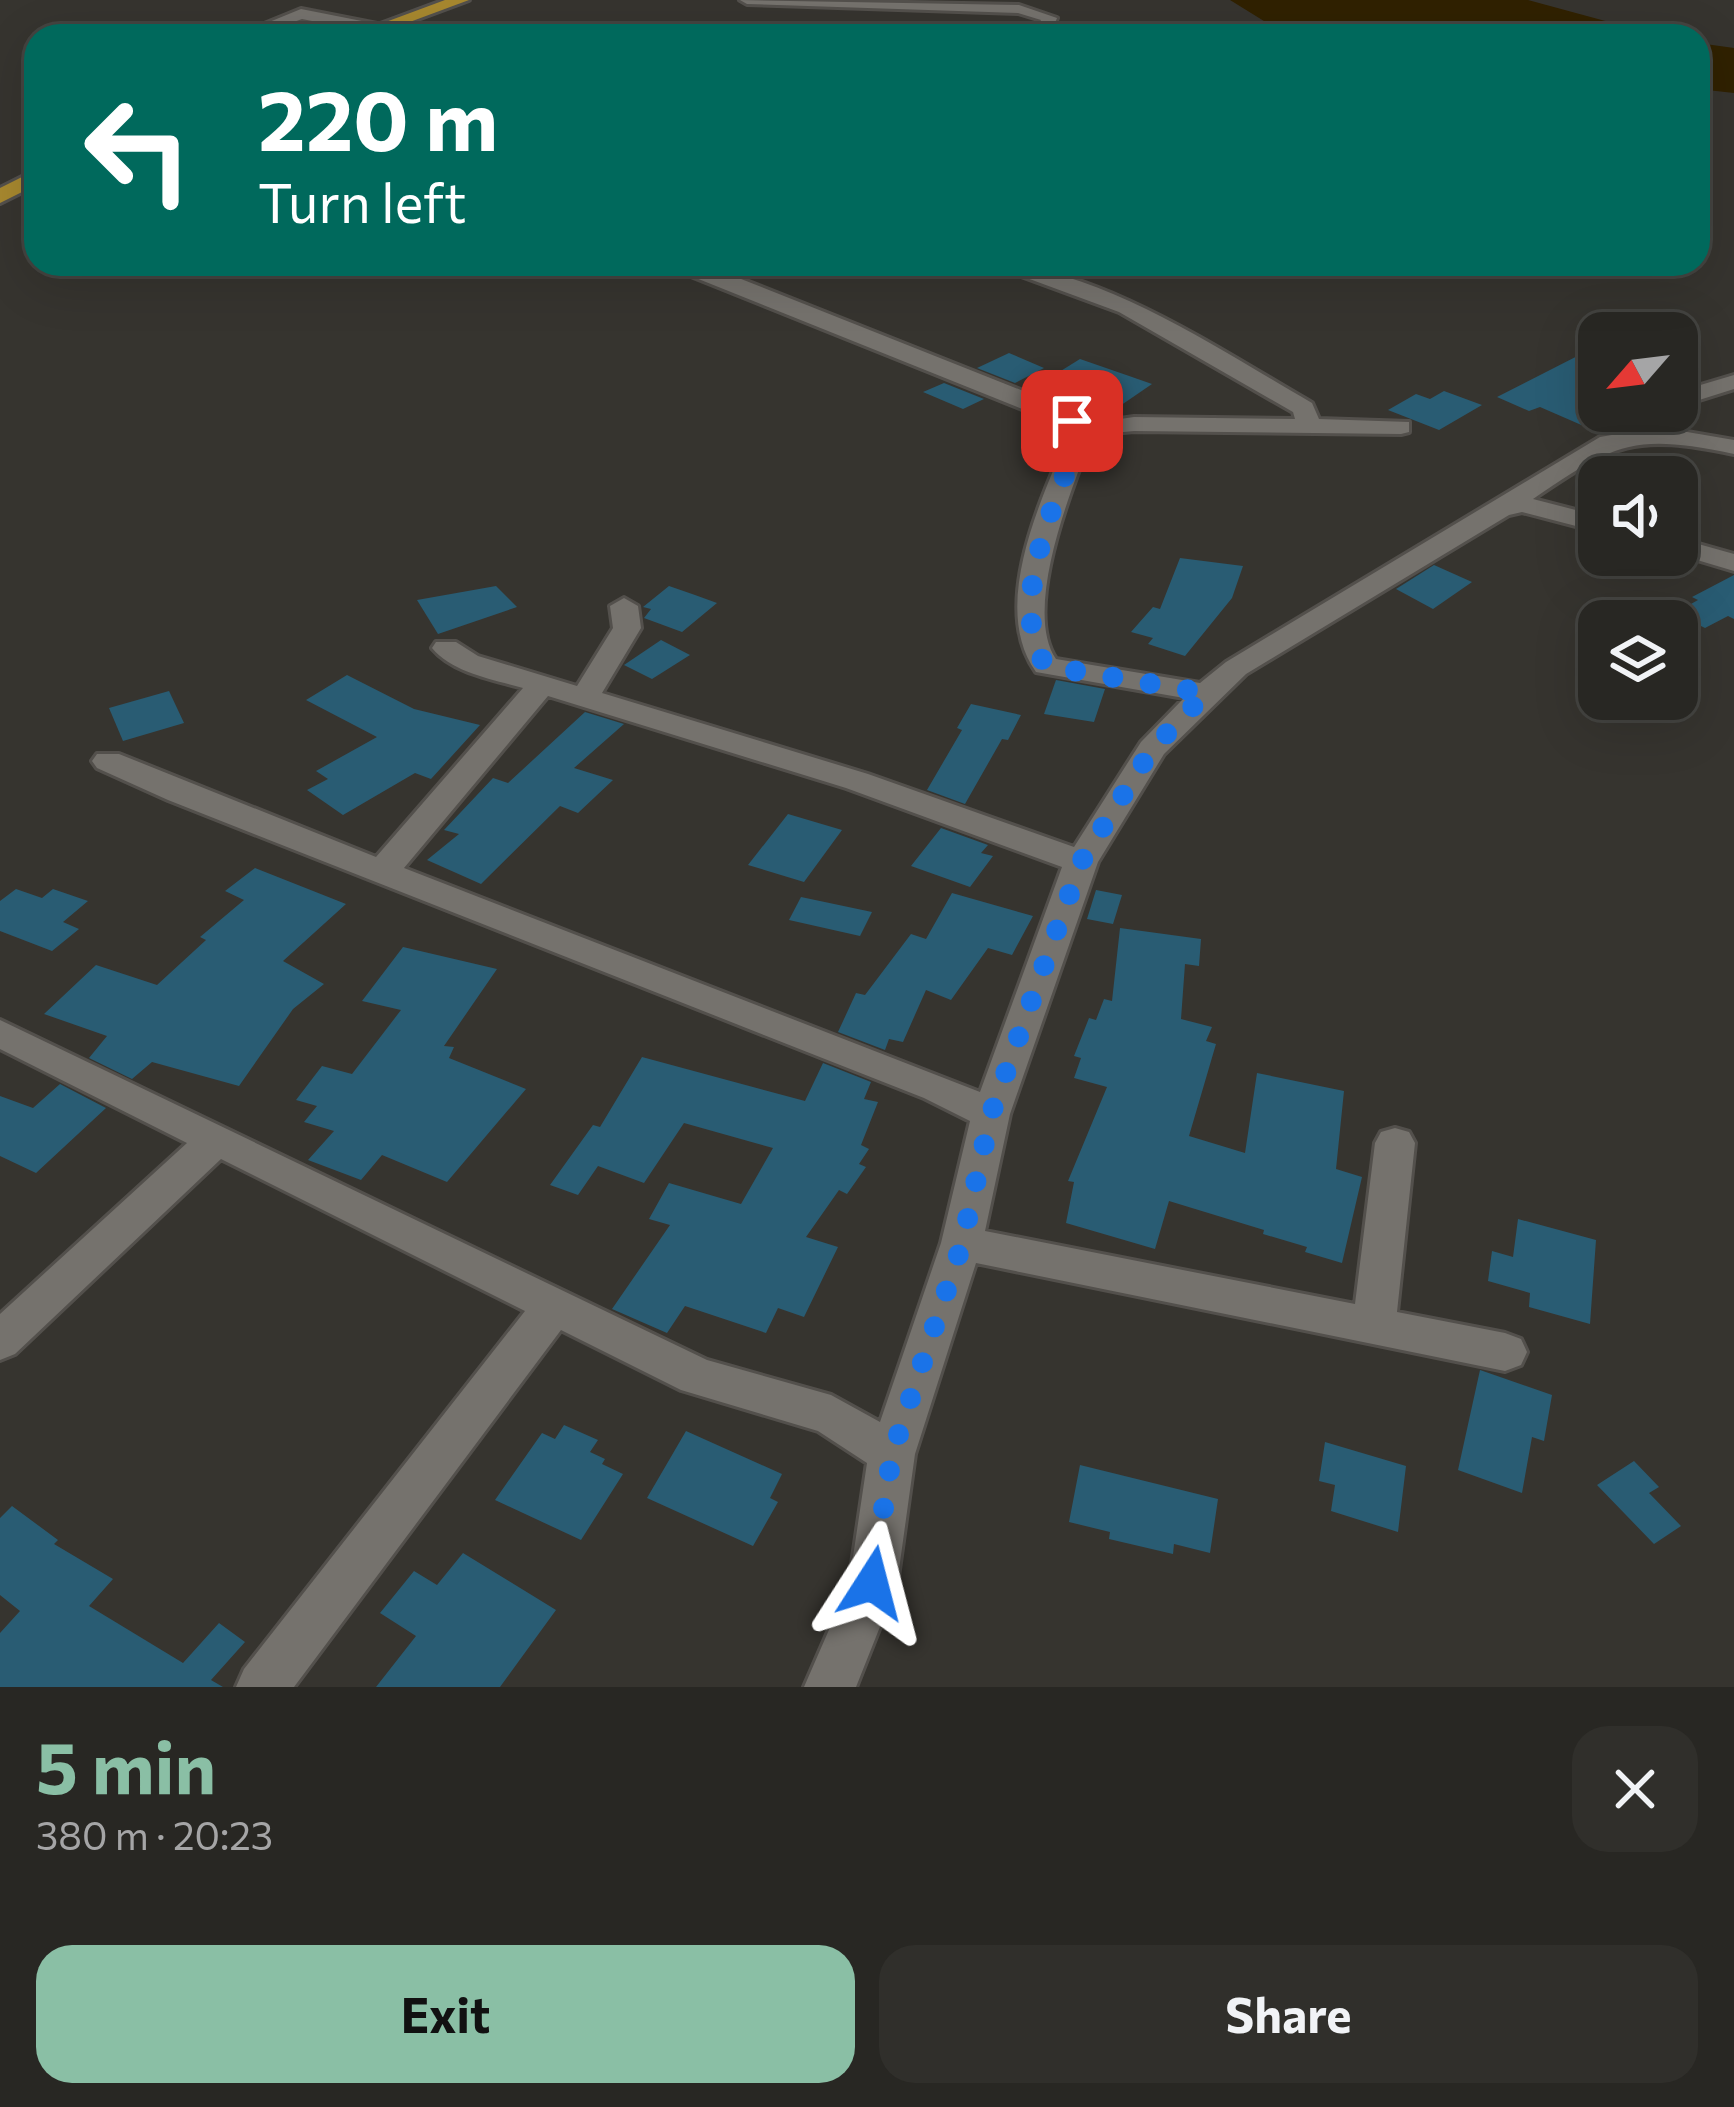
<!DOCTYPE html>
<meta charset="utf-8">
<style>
body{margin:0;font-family:Commissioner,sans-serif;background:#302f2b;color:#f1f3f6;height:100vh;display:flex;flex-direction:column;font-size:45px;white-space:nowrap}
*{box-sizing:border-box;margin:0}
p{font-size:39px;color:#a5a5a6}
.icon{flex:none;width:66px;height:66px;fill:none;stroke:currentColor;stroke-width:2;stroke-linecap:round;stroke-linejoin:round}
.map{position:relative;height:1687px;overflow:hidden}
.panel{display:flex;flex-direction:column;background:#282723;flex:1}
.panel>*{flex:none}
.banner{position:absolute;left:24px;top:24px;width:1686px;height:252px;border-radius:36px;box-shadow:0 12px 48px #0002,0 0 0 3px #444441;background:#00695c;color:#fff;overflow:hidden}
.needle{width:78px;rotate:242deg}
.controls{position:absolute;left:1578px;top:312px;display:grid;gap:24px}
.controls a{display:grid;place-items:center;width:120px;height:120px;border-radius:24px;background:#282723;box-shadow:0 12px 48px #0002,0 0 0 3px #444441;font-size:60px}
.pin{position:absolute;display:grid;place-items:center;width:102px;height:102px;color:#fff;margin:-51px;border-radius:24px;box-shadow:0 6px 18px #0006}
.me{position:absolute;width:132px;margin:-66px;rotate:9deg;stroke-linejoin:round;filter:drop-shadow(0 0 9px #0008)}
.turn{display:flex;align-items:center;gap:42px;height:252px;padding:0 36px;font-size:54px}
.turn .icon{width:156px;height:156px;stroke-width:2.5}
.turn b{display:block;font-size:84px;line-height:102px}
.round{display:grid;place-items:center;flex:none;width:126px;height:126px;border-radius:36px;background:#302f2b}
.overview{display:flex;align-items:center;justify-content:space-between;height:204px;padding:0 36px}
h1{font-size:72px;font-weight:700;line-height:90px;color:#8abfa5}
.primary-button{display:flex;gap:24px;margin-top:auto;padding:24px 36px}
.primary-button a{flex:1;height:138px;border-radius:36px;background:#8abfa5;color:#111;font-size:48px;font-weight:700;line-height:138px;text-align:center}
.primary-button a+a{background:#302f2b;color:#f1f3f6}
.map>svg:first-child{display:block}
.water{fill:#302100}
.building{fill:#295c73}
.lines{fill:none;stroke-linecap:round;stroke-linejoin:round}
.minor-casing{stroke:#53504c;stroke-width:6}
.major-casing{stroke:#53504c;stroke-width:6}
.minor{fill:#75726d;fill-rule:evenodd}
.major{fill:#a7882f;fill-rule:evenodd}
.route{stroke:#1a73e8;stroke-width:21;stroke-dasharray:0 37.8}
</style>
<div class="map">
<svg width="1734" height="1687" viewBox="0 0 1734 1687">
<rect width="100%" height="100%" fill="#36342f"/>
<g class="water">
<polygon points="1230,0 1528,0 1609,22 1585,32 1643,36 1288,36"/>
<polygon points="1698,43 1734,48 1734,93 1698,89"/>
</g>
<g class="building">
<polygon points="1599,345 1599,421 1586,427 1540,407 1529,411 1497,397"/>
<polygon points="1009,353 1044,368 1015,383 977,368"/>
<polygon points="1080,359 1132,377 1152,384 1117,408 1043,382"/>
<polygon points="944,383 984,399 963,409 923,392"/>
<polygon points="1444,391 1482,405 1439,430 1388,410 1416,394 1430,399"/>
<polygon points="1180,558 1243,566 1232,598 1185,656 1148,644 1153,638 1131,632 1153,607 1160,609"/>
<polygon points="1434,565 1472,582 1433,609 1396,589"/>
<polygon points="1734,575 1734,619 1728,616 1705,628 1675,613 1698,600 1692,597"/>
<polygon points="496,586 517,607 438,634 417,600"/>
<polygon points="669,586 695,595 717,603 682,632 644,618 651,609 643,607"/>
<polygon points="661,640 690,655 652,679 624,665"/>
<polygon points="347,675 414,709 480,725 431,779 415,773 343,815 307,790 328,779 316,771 377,737 306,700"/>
<polygon points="1056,680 1105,689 1094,722 1044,714"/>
<polygon points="169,691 184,723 123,741 109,708"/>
<polygon points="971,704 1021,715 1008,740 1002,739 965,804 927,790 962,730 957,728"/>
<polygon points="585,712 624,724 574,768 613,780 578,813 560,806 481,884 427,860 459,834 444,830 493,778 508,783"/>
<polygon points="788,814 842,830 804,882 748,865"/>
<polygon points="941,828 988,845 981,853 993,856 970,887 911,866"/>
<polygon points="255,868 346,904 283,961 324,984 293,1009 239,1086 152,1062 132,1079 89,1058 107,1036 44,1014 96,965 157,985 206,940 200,937 244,900 225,891"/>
<polygon points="16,889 42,898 53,889 88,901 63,922 79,929 52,951 0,931 0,901"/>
<polygon points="1096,890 1122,895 1113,924 1087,919"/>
<polygon points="952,893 1033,916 1012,955 988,948 951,1000 926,990 903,1042 889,1039 885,1050 838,1032 856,993 865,995 911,934 926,939"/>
<polygon points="801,897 872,912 860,936 789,920"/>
<polygon points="1120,928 1201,939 1199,966 1185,964 1181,1019 1212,1027 1206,1041 1216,1044 1189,1136 1245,1153 1257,1073 1344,1091 1336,1169 1362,1177 1342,1263 1305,1252 1307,1247 1263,1234 1264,1230 1169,1201 1155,1249 1066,1223 1074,1182 1068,1181 1107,1087 1074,1078 1081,1058 1074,1056 1089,1018 1096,1020 1104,999 1112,1001"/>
<polygon points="403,947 497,969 444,1046 454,1047 449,1058 526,1089 447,1182 382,1155 361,1180 308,1160 334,1131 304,1122 317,1106 296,1100 322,1066 352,1074 401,1010 362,1001"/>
<polygon points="642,1057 805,1101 823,1063 871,1082 864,1099 878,1102 861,1145 869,1149 859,1164 866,1167 847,1194 839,1190 806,1237 838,1247 804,1317 778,1308 766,1333 685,1306 667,1333 612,1309 670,1225 649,1219 669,1183 741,1204 773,1148 684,1123 644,1183 598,1166 578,1195 550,1185 593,1125 600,1127"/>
<polygon points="60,1084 106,1108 36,1173 0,1156 0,1096 33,1108"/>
<polygon points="1518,1219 1596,1240 1590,1324 1529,1307 1530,1293 1488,1281 1492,1251 1513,1257"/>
<polygon points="1480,1370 1552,1395 1544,1441 1532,1437 1522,1493 1458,1470"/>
<polygon points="564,1425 598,1440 590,1452 605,1459 602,1464 623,1474 581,1540 495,1500 542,1433 555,1439"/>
<polygon points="686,1431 782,1474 770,1498 778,1502 753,1546 647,1498"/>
<polygon points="1325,1442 1406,1466 1398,1532 1331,1511 1335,1485 1319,1481"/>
<polygon points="1634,1461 1659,1487 1649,1493 1681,1526 1654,1544 1597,1485"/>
<polygon points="1080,1465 1218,1499 1210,1553 1174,1544 1173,1554 1109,1539 1110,1532 1069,1522"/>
<polygon points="12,1506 58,1540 54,1544 113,1579 89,1606 183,1663 219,1623 245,1642 211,1680 223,1687 0,1687 0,1633 20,1611 0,1595 0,1518"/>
<polygon points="463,1553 556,1610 500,1687 376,1687 416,1636 380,1613 414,1571 437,1585"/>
</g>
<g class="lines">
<g class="minor-casing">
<g id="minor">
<polygon points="740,0 1019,5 1057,18 1050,36 1034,36 1041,20 1018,13 747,4"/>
<polygon points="301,9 377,24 385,29 377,34 302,19 275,29 290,36 266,36 252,29"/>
<path d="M661 264H694L731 275 1056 404 1080 416 1085 424 1134 417 1295 419 1293 412 1119 312 989 264C1095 264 1221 351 1312 403L1319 419 1409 422V432L1401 434 1134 431 1103 434 1090 442C1070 491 1023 611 1056 659L1200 683 1226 662 1600 437 1658 427 1734 440V454C1633 433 1616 443 1533 499L1599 516V532L1522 512 1509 515 1246 674 1164 754 1098 862 1010 1114 985 1231 1355 1304 1375 1143 1381 1132 1395 1128 1409 1132 1415 1143 1397 1312 1505 1333 1521 1339 1527 1352 1521 1365 1505 1371 976 1263 915 1454 897 1584 856 1687H804L849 1584 867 1463 818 1431 681 1390 561 1330 294 1687H236L244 1669 525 1311 221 1159 15 1354 0 1360V1314L187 1143 0 1049V1020L707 1360 831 1395 880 1422 941 1243 970 1121 924 1098 168 800 97 768 92 761 97 754H119L376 857 523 688C492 679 453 673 432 648L436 642H456L478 656 577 686 613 628 610 606 624 598 638 606 641 628 602 693 868 774 1074 847 1141 742 1184 698 1036 672C990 608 1040 502 1067 438L1062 425ZM548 696 846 788 1062 867 980 1092 404 868Z"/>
<polygon points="1734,375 1734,389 1677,407 1677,392"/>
<polygon points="1677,538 1734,554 1734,571 1677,554"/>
</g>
</g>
<g class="major-casing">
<g id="major">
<polygon points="445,0 469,0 372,36 348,36"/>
<polygon points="36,170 36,185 0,203 0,188"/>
</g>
</g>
<use href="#minor" class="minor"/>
<use href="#major" class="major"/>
</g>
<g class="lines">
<path class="route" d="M872 1583 892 1454 962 1244 991 1114 1081 862 1152 749 1206 693 1046 666C1005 604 1057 500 1079 438L1072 421"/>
</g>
</svg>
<div class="controls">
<a><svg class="needle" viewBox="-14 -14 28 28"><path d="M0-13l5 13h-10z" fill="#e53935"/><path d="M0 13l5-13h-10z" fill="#a5a5a6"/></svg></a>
<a><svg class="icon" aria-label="sound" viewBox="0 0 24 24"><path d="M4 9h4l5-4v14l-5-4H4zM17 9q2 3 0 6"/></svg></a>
<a><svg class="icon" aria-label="layers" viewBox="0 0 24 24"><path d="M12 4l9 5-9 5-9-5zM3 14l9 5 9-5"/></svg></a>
</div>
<div class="pin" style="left:1072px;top:421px;background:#d93025"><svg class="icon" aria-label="arrive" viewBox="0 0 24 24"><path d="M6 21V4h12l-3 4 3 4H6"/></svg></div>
<svg class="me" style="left:872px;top:1583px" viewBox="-20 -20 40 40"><path d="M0-17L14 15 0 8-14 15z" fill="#1a73e8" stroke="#fff" stroke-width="4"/></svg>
<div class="banner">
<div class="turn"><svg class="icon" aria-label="left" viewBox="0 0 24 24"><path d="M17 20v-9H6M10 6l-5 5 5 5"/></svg><div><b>220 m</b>Turn left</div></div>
</div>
</div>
<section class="panel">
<div class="overview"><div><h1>5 min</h1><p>380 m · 20:23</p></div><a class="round"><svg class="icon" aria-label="close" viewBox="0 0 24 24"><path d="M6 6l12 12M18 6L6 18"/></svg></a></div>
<div class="primary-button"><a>Exit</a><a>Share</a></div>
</section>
